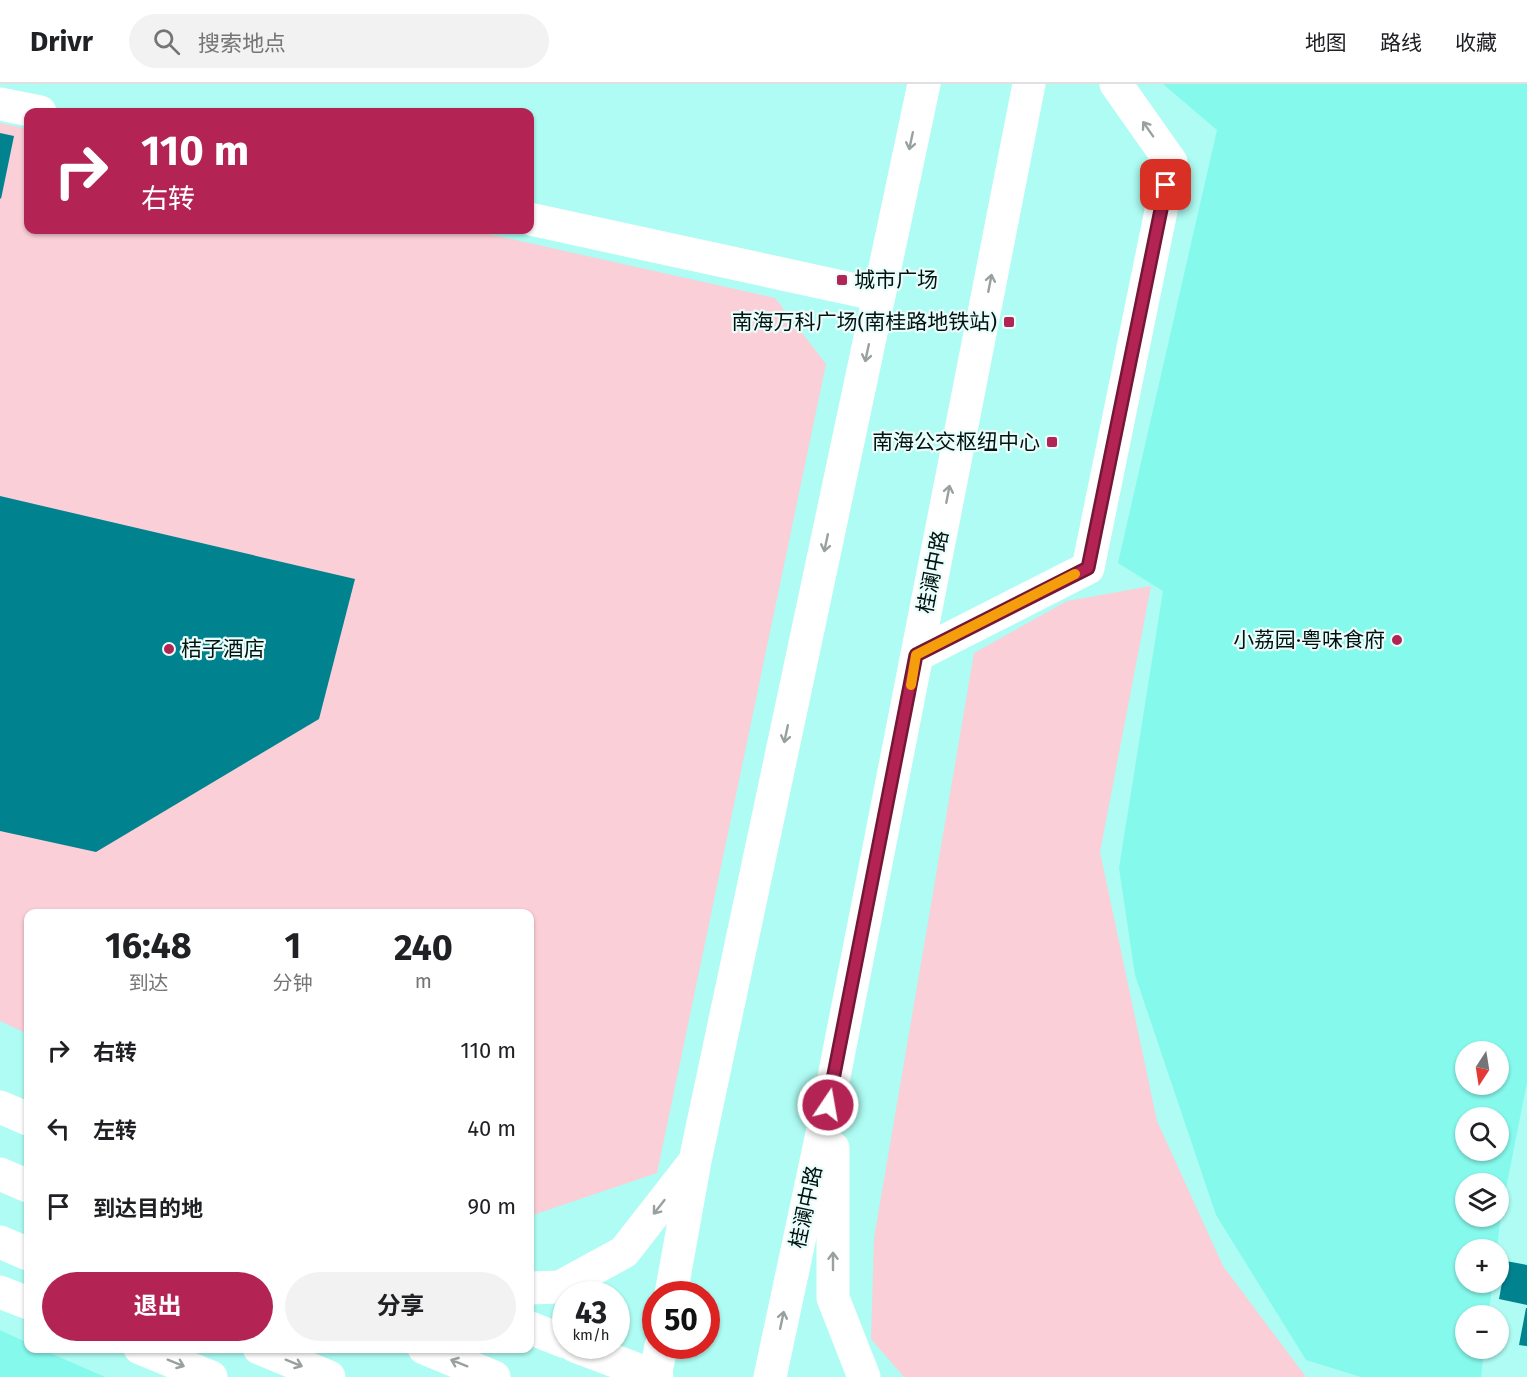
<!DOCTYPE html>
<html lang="zh">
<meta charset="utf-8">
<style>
body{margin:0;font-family:"Fira Sans","Noto Sans SC",sans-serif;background:#f2f2f2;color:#202124;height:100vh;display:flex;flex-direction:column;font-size:22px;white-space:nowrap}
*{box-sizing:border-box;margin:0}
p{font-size:20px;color:#757577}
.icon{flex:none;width:33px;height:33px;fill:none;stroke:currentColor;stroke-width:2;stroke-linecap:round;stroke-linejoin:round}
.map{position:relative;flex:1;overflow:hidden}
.details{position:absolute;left:24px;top:825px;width:510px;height:444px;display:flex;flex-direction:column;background:#fff;border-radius:12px;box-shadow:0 2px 4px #0004}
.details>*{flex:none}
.hud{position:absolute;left:24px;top:24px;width:510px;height:126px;border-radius:12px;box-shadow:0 2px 4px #0004;background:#b32454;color:#fff;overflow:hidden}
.needle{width:39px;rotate:192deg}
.buttons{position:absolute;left:1455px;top:957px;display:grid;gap:12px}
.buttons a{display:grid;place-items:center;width:54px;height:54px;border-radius:50%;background:#fff;box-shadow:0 2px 4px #0004;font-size:30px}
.speed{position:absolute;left:552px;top:1197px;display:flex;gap:12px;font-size:30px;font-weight:700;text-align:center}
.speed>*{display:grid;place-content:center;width:78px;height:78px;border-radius:50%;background:#fff;box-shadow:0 2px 4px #0004;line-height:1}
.speed small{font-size:15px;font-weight:400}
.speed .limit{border:9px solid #d22;background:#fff;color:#111}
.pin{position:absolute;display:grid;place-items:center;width:51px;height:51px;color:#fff;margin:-26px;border-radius:12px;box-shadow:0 3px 9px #0006}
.me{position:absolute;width:66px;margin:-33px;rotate:12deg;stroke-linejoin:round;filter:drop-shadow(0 0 4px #0008)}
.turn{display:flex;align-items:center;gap:21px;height:126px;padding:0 18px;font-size:27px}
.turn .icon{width:78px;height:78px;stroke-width:2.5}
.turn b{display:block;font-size:42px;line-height:51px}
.eta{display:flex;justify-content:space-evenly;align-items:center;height:102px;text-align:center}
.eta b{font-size:36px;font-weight:700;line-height:42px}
.primary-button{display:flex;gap:12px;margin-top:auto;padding:12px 18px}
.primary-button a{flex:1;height:69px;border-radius:36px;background:#b32454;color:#fff;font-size:24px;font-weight:700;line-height:69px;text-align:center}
.primary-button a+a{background:#f2f2f2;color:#202124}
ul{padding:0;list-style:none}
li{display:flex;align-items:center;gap:18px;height:78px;padding:0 18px}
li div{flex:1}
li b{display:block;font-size:22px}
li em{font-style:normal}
header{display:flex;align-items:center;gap:36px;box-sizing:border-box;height:84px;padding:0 30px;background:#fff;border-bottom:2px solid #e0e0e0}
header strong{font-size:28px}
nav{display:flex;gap:33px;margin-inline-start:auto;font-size:21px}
.search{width:420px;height:54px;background:#f2f2f2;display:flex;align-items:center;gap:15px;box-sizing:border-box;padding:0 21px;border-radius:33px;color:#757577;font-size:22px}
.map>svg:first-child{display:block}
.built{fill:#86f9ed;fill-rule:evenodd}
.green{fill:#fbcfd7}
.building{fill:#00828f}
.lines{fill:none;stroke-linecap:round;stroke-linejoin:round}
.minor{stroke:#fff;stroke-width:33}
.major{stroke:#fff;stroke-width:33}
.oneway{stroke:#99a1a0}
.route-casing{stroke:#741737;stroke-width:15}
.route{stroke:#b32454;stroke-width:10}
.slow{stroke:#f59e0b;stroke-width:10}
.poi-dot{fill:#b32454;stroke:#eafdfa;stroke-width:2}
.labels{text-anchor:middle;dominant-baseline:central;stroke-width:4.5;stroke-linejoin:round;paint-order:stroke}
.poi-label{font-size:21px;fill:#001311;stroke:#eafdfa;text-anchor:end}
.street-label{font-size:21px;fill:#001311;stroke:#eafdfa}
</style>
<header>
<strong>Drivr</strong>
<div class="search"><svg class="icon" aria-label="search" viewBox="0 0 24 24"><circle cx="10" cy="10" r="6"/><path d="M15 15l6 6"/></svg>搜索地点</div>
<nav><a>地图</a><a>路线</a><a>收藏</a></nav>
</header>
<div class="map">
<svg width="1527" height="1293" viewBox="0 0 1527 1293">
<rect width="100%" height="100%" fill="#aefcf3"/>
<g class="built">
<path d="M1163 0H1527V998L1501 1130 1497 1165 1466 1166V1198L1493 1199 1488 1231 1466 1232V1264L1484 1265 1481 1293H1361L1306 1276 1216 1131 1135 891 1119 784 1163 507 1118 479 1217 46ZM1466 968H1498V1000H1466ZM1466 1034H1498V1066H1466ZM1466 1100H1498V1132H1466Z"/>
<polygon points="0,1246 28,1259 28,1264 41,1265 105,1293 0,1293"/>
</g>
<g class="green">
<polygon points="0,39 28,45 28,146 471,146 775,214 826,280 657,1089 530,1132 530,830 28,830 28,950 0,937"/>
<polygon points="1151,502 1100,768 1157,1037 1223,1182 1306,1293 904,1293 871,1255 874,1154 974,569 1067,517"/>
</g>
<g class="building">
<polygon points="0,49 14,52 1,115 0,114"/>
<polygon points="0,412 355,495 319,635 96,768 0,747"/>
<polygon points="1506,1177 1527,1181 1527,1221 1499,1215"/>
<polygon points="1526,1224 1527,1224 1527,1262 1519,1261"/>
</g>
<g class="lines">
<g class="minor">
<polyline points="0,20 40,28"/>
<polyline points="530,135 879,211"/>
<polyline points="917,571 1088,484 1171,78 1116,0"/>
</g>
<g class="major">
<polyline points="0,1023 28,1035"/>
<polyline points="833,1064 833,1214 864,1293"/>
<polyline points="0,1090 28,1102"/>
<polyline points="0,1158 28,1170"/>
<polyline points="530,1204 560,1203 624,1168 692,1081"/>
<polyline points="0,1208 28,1219"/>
<polyline points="671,1210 695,1077 924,0"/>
<polyline points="530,1244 566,1258"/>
<polyline points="575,1262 657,1293"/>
<polyline points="140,1264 211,1293"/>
<polyline points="259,1264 329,1293"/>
<polyline points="424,1264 494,1293"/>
<polyline points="655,1293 661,1262"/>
<polyline points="770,1293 833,998 1029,0"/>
</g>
</g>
<defs><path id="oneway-shaft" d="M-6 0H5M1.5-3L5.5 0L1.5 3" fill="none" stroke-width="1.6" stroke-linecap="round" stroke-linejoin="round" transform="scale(1.5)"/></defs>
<g class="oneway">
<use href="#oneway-shaft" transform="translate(1148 45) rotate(-125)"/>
<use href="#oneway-shaft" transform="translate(911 57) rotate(102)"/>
<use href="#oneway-shaft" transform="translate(990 199) rotate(-79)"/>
<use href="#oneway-shaft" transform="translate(867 269) rotate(102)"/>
<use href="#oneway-shaft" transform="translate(948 410) rotate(-79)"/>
<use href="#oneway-shaft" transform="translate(826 459) rotate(102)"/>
<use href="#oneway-shaft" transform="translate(786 650) rotate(102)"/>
<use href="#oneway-shaft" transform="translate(659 1123) rotate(128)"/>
<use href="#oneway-shaft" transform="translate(833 1177) rotate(-90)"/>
<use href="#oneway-shaft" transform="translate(782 1236) rotate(-78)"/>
<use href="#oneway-shaft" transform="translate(176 1279) rotate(22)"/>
<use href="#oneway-shaft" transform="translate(294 1279) rotate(22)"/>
<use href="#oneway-shaft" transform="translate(459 1279) rotate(-158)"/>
</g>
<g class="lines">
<g class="route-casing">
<polyline id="route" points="828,1021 916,571 1088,484 1166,101"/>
</g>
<use href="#route" class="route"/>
<polyline class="slow" points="911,601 916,571 1075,490"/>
</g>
<g class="poi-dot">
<rect x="836" y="190" width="12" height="12" rx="3"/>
<rect x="1003" y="232" width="12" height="12" rx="3"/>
<rect x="1046" y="352" width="12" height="12" rx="3"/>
<circle cx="1397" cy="556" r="6"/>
<circle cx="169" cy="565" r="6"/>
</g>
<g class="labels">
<g class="poi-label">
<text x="854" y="196" text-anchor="start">城市广场</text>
<text x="997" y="238">南海万科广场(南桂路地铁站)</text>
<text x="1040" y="358">南海公交枢纽中心</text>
<text x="1385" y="556">小荔园·粤味食府</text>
<text x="181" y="565" text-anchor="start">桔子酒店</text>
</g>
<g class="street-label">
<text transform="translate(933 488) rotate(-79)">桂澜中路</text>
<text transform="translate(806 1123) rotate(-78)">桂澜中路</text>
</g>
</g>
</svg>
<div class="buttons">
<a><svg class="needle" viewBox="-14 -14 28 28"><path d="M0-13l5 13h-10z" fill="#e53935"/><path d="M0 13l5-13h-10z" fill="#757577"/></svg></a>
<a><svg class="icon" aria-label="search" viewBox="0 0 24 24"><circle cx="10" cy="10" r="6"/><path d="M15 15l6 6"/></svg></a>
<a><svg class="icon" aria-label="layers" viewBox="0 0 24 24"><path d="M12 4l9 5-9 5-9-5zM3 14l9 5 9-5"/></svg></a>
<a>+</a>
<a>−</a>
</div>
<div class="speed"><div>43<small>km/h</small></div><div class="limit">50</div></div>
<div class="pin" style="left:1166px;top:101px;background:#d93025"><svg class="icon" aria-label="arrive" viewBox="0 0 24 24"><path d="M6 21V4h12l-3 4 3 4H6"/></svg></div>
<svg class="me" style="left:828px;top:1021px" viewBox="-20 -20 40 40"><circle r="17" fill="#b32454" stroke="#fff" stroke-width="3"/><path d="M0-11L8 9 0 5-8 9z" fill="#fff"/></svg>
<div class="hud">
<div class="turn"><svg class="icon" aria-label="right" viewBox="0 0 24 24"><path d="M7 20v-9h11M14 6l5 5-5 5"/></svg><div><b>110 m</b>右转</div></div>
</div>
<section class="details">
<div class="eta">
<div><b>16:48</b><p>到达</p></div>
<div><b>1</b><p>分钟</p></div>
<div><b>240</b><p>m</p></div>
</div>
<ul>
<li><svg class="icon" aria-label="right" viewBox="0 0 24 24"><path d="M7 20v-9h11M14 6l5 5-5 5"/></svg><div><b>右转</b></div><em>110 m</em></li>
<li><svg class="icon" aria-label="left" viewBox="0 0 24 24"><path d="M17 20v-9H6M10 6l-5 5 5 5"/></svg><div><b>左转</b></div><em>40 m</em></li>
<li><svg class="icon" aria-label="arrive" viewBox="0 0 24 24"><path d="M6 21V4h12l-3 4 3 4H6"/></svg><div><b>到达目的地</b></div><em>90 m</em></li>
</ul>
<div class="primary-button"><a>退出</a><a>分享</a></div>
</section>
</div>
